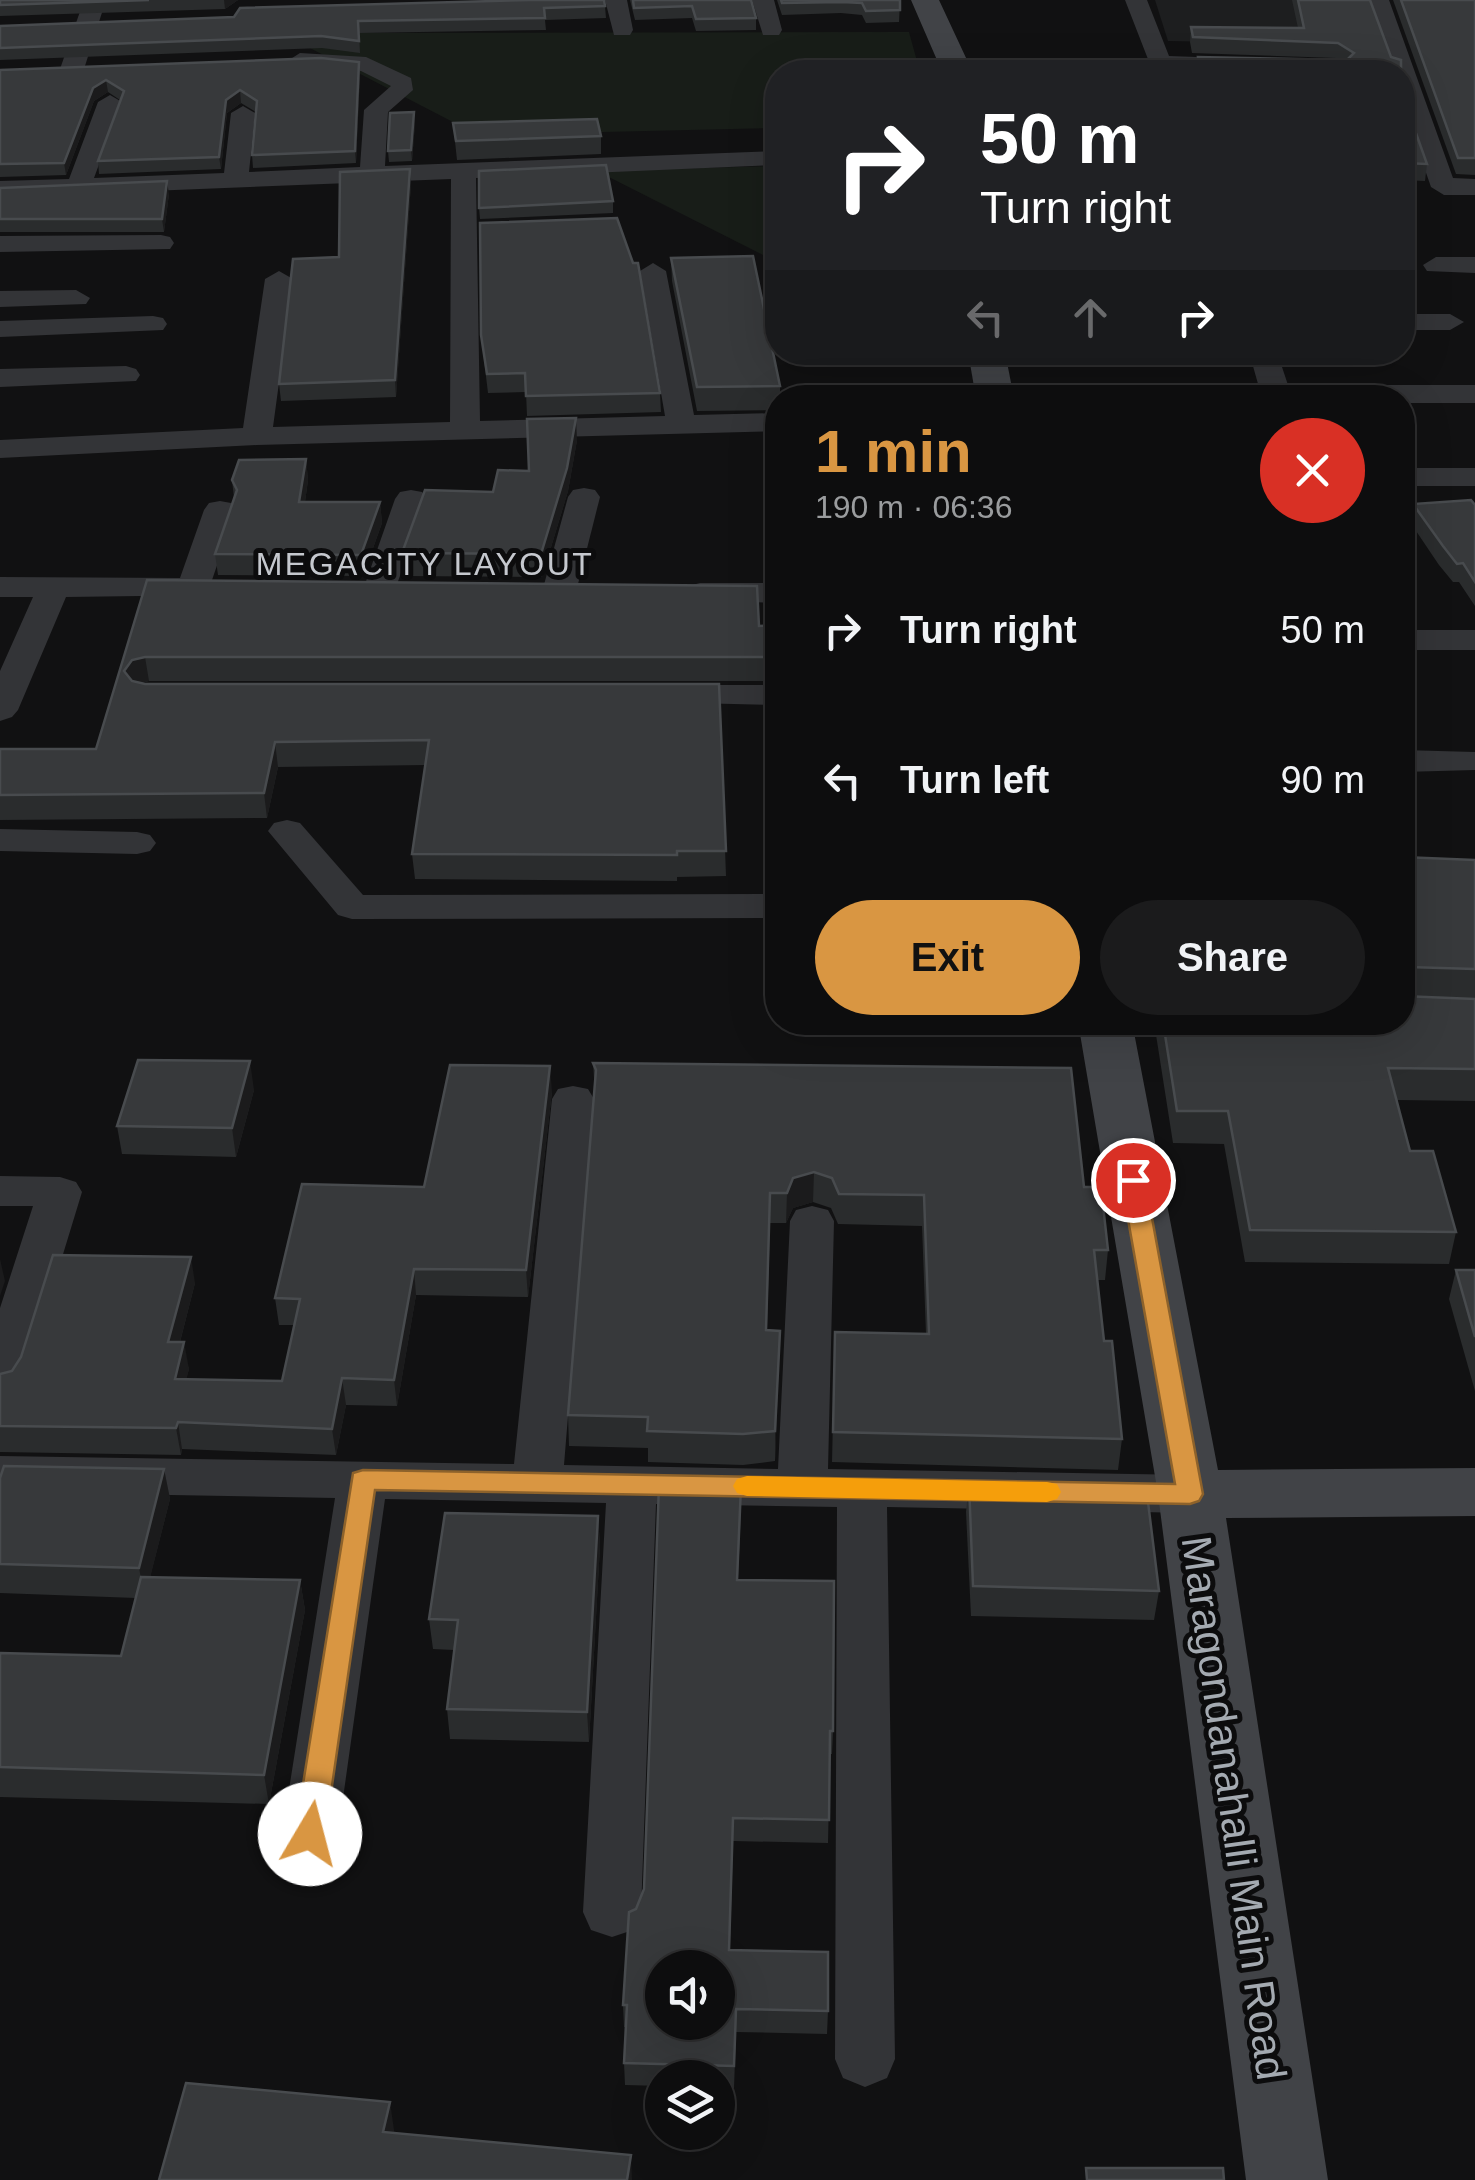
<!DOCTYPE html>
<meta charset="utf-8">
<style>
body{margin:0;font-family:Helvetica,sans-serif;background:#1b1b1c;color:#f1f3f6;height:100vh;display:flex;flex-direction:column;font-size:38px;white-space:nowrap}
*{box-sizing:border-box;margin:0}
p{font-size:32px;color:#9a9c9e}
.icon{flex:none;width:55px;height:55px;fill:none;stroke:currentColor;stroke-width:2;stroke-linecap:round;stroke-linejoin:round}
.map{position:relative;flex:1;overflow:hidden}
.drawer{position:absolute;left:765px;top:385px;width:650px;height:650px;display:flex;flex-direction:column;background:#0d0d0e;border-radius:40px;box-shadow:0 10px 40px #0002,0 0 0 2px #2d2d2e}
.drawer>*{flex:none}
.banner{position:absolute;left:765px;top:60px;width:650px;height:305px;border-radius:40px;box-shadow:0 10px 40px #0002,0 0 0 2px #2d2d2e;background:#202124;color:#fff;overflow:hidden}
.buttons{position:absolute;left:645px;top:1950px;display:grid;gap:20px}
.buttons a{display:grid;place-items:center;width:90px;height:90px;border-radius:50%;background:#0d0d0e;box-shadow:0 10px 40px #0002,0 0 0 2px #2d2d2e;font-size:50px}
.pin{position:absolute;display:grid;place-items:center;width:85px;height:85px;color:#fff;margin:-42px;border:5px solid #fff;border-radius:50%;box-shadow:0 2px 10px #0007}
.me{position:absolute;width:110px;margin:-55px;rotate:8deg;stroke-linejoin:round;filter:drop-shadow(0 0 8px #0008)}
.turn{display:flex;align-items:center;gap:35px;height:210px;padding:0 50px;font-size:45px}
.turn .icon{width:130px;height:130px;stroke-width:2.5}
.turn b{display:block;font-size:70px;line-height:85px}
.lanes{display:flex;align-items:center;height:95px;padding:0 50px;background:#0003;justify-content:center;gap:50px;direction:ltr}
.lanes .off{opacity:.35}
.round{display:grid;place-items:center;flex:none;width:105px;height:105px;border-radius:52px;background:#1b1b1c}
.summary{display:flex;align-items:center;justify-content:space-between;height:170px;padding:0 50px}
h1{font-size:60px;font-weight:800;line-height:75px;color:#d99642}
.cta{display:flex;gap:20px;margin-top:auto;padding:20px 50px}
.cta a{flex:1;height:115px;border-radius:60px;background:#d99642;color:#111;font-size:40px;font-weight:800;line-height:115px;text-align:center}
.cta a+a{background:#1b1b1c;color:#f1f3f6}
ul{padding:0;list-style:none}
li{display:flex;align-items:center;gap:30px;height:150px;padding:0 50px}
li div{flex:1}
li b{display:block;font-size:38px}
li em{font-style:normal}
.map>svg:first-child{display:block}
.built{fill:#1d1e1f}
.green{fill:#181d18}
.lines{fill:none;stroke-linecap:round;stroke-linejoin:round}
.street{fill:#333437;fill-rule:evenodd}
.secondary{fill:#414347;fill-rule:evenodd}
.wall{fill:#2a2c2d}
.shaded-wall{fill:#1b1b1c}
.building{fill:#37393b;stroke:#484b4e;stroke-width:2.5;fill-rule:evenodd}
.route{fill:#d99642;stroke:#8d622b;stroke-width:2.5}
.slow{fill:#f59e0b}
.labels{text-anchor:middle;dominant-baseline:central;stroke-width:10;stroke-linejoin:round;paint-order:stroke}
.far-neighbourhood-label{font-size:32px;letter-spacing:2.5px;fill:#c5c8ce;stroke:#0c0c0d}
.near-street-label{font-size:42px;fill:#a4aab1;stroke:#0c0c0d}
</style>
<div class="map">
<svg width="1475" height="2180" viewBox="0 0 1475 2180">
<rect width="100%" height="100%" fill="#111112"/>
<polygon class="built" points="1155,0 1319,0 1334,44 1168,41"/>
<g class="green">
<polygon points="909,32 920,72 778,72 777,128 478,135 281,33"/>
<polygon points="777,166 777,262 597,171"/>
</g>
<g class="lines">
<g class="street">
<polygon points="84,0 106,0 84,69 72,76 60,69"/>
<polygon points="605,0 627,0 633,30 630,35 614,35"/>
<polygon points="752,0 774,0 782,30 779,35 763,35"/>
<polygon points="1125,0 1147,0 1169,56 1253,59 1264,66 1255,72 1153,72"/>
<polygon points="1367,0 1389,0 1453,178 1475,179 1475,195 1444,195 1431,187 1402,104 1402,72 1392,72"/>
<polygon points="300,53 366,57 411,78 413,90 388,112 385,166 778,151 778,165 476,178 480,421 665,416 640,271 653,263 666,271 694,415 778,413 778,431 257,445 0,458 0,440 243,428 265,279 279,271 293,279 273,427 450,422 451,179 0,197 0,181 69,179 98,102 110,95 122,102 94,178 224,173 231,113 243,106 255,113 249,172 360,167 364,110 391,86 361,71 292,65 289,60"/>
<polygon points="161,235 170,237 174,243 170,249 0,252 0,236"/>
<polygon points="1436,257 1475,257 1475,273 1427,271 1423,265"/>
<polygon points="76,290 90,298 86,304 0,307 0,291"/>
<polygon points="1402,314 1450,314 1464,322 1450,330 1402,330"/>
<polygon points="153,316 163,318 167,324 163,330 0,337 0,321"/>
<polygon points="1249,352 1277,352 1288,385 1475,385 1475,403 1402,403 1402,398 1262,398"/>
<polygon points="126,366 136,369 140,375 136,381 0,387 0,369"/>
<rect x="1402" y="468" width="73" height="18"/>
<polygon points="584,488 595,490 600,497 576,592 571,599 547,599 542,592 568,497 573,490"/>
<polygon points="411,490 422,492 427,499 395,590 391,597 367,597 363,590 395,499 400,492"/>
<polygon points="220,501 231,503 236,510 212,580 220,588 216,595 66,597 18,710 12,717 0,721 0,671 33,597 0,597 0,577 180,578 204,510 209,503"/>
<polygon points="700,583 778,583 778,603 688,600 683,593 688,586"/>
<rect x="1402" y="630" width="73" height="20"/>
<polygon points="663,685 778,685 778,705 651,702 646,695 651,688"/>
<polygon points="1402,750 1475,752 1475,770 1402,772"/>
<polygon points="287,820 300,823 363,895 778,894 778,918 352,919 338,915 268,831 274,823"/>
<polygon points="0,829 137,832 150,835 156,843 150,851 137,854 0,851"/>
<polygon points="573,1086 588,1089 594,1099 564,1465 778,1469 790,1221 796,1210 812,1206 828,1210 834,1221 828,1469 1190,1475 1208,1481 1215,1494 1208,1507 1190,1513 887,1507 895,2059 887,2078 865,2087 843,2078 835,2059 837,1507 656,1504 641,1912 633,1930 612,1937 591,1930 583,1912 606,1503 385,1499 338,1834 330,1851 310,1858 290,1851 282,1834 335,1498 0,1492 0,1456 514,1464 552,1099 558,1089"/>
<polygon points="0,1176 60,1177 76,1182 82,1192 24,1382 17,1394 0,1399 0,1308 33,1206 0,1206"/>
</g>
<g class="secondary">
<polygon points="911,0 939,0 967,60 968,72 938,72 937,60"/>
<polygon points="968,352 1005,352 1014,398 976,398"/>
<polygon points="1078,1022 1132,1022 1218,1470 1475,1468 1475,1516 1226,1518 1328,2180 1246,2180 1158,1494"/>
</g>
</g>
<g class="wall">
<polygon points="0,0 238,0 225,9 0,16"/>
<polygon points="630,0 751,0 756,18 756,30 696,31 692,18 635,20"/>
<polygon points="777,0 900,0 899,22 866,23 862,15 841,13 782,15"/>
<polygon points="1292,0 1370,0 1391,57 1401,72 1191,72 1192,70 1196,70 1198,57 1338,60 1336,58 1192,53 1190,42 1191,27 1298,28"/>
<polygon points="1393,0 1475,0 1475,175 1456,174"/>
<polygon points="605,6 606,18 545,20 546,30 359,33 360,53 322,48 0,60 0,26"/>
<polygon points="359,62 360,74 356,163 253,168 252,155 256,112 241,103 227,113 221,169 99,174 98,161 120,100 108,92 94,101 66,175 0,177 0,70"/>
<polygon points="1402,94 1427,164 1425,181 1402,180"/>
<polygon points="415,123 412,161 389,162 388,151"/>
<polygon points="453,123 601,136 601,154 457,160"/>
<polygon points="411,184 396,397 281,401 279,384"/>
<polygon points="0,188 169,194 164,232 0,232"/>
<polygon points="613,201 613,213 480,219 479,208"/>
<polygon points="671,258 780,386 780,398 778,398 778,410 697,411 672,281"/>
<polygon points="633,263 660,393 661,412 527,416 526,392 488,393 481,335"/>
<polygon points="577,440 568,491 542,577 404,576 402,553 493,492"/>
<polygon points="306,459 308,480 305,502 380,502 382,523 363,576 218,575 215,554 234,498 232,480"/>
<polygon points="1413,504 1475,505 1475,606 1459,582 1453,582 1439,565 1410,522"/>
<polygon points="147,580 759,626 778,625 778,681 149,681 141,683 719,684 726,876 677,877 677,881 415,879 412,854 426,765 278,767 267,818 0,820 0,749 96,749"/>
<polygon points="1402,857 1475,860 1475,1101 1397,1100 1410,1151 1456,1232 1449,1264 1245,1262 1224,1144 1173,1143 1154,1022 1402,1022"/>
<polygon points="593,1063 1084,1187 1108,1250 1105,1280 1097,1280 1104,1341 1122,1439 1118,1470 832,1462 835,1332 926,1334 922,1226 838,1224 831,1208 813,1202 793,1208 786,1223 770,1223 767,1330 780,1331 775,1461 743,1465 648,1462 648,1448 569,1446 568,1415 595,1093"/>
<polygon points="254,1090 236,1157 122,1154 117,1126"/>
<polygon points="552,1092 528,1297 416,1295 397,1406 346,1405 336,1455 182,1449 181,1455 0,1452 0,1374 12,1371 195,1283 180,1342 189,1369 186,1379 282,1381 294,1325 279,1325 275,1298"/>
<polygon points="1456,1270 1475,1270 1475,1391 1449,1299"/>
<polygon points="164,1469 170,1499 150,1577 300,1580 305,1610 269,1804 0,1797 0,1653 121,1656 136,1598 0,1593 0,1478"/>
<polygon points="969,1483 1128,1502 1159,1591 1154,1620 971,1616 966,1512"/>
<polygon points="741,1509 738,1580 833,1731 832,1754 830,1754 828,1843 733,1841 730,1950 828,2011 827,2034 736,2032 734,2088 718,2088 718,2078 662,2078 662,2086 625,2085 624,2063 626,2027 624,2027 623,2005 636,1909 644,1889"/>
<polygon points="598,1516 600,1546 589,1742 450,1739 447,1709 454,1650 433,1649 429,1619"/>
</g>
<g class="shaded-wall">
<polygon points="224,0 238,0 225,9"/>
<polygon points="359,62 360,74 356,163 355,151"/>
<polygon points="106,80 108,92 94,101 66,175 64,163 93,88"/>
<polygon points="240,90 241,103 227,113 221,169 219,157 226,100"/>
<polygon points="414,112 415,123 412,161 411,150"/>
<polygon points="410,169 411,184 396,397 395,380"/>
<polygon points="167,181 169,194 164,232 162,219"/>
<polygon points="576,418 577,440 568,491 542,577 541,554"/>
<polygon points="306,459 308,480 302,523 299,502"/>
<polygon points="380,502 382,523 363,576 361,555"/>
<polygon points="145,657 149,681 136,684 128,695 124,671 132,660"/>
<polygon points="275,742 278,767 267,818 264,793"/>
<polygon points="250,1061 254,1090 236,1157 232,1128"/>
<polygon points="550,1066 552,1092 528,1297 526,1270"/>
<polygon points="814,1172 813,1202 793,1208 786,1223 787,1193 793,1178"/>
<polygon points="191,1257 195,1283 173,1369 168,1342"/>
<polygon points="0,1259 5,1281 0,1296"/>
<polygon points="414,1269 416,1295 397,1406 394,1380"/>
<polygon points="780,1331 779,1361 775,1461 775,1431"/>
<polygon points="184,1342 189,1369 180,1405 175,1379"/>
<polygon points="342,1378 346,1405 336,1455 332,1429"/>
<polygon points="178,1422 182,1449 181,1455 176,1428"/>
<polygon points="164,1469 170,1499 145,1598 139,1568"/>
<polygon points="598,1516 600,1546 589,1742 587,1712"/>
<polygon points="300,1580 305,1610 269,1804 264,1775"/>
<polygon points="390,2102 397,2151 383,2132"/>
<polygon points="631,2155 632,2180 627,2180"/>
</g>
<g class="building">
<polygon points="0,0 149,0 0,5"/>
<polygon points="530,0 604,0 605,6 544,8 545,18 358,21 359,41 321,36 0,48 0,26 234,17 240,8"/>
<polygon points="633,0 751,0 756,18 696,19 692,6 634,8"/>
<polygon points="781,0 900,0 900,10 866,11 862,3 842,2 782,3"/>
<polygon points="1298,0 1370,0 1391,57 1401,60 1401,72 1192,72 1192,70 1201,70 1198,57 1347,60 1354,53 1338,43 1193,37 1191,27 1304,28"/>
<polygon points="1401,0 1475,0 1475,158 1458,158"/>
<polygon points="321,58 359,62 355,151 252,155 257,101 240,90 226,100 219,157 98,161 124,91 106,80 93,88 64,163 0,164 0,70"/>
<polygon points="1402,94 1427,164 1402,163"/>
<polygon points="414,112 411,150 388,151 390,113"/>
<polygon points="597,119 601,136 456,141 453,123"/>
<polygon points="606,165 613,201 479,208 479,171"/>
<polygon points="410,169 395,380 279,384 293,259 339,257 340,172"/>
<polygon points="167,181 162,219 0,219 0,188"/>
<polygon points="617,218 633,263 638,263 660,393 526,396 525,373 487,374 481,335 480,223"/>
<polygon points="753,256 780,386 697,387 671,258"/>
<polygon points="576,418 567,468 541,554 402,553 425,490 493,492 498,470 529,471 527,419"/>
<polygon points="306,459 299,502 380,502 361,555 215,554 237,490 232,480 239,460"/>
<polygon points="1471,500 1475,505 1475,582 1463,563 1457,564 1443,546 1413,504"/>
<polygon points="147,580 757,586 759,626 778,625 778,657 145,657 132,660 124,671 132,681 145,684 719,684 726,851 677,851 677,855 412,854 429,740 275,742 264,793 0,795 0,749 96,749"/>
<polygon points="1402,857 1475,860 1475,969 1408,967 1404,971 1404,987 1402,988"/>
<polygon points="1402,996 1475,999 1475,1069 1388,1068 1410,1151 1433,1151 1456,1232 1250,1230 1228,1111 1177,1111 1163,1022 1402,1022"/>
<polygon points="138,1060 250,1061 232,1128 117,1126"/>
<polygon points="593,1063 1071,1068 1084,1187 1101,1187 1108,1250 1094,1250 1104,1341 1112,1341 1122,1439 833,1432 835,1332 929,1334 924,1195 839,1194 832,1178 814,1172 793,1178 787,1193 770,1193 766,1330 780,1331 775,1431 743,1434 647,1431 648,1417 568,1415 596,1070"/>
<polygon points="450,1065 550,1066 526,1270 414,1269 394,1380 342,1378 332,1429 178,1422 176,1428 0,1426 0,1374 12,1371 21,1357 53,1255 191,1257 168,1342 184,1342 175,1379 282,1381 300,1299 275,1298 302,1184 424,1187"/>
<polygon points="1456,1270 1475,1270 1475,1337"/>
<polygon points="4,1466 164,1469 139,1568 0,1564 0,1478"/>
<polygon points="969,1483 1126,1486 1128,1502 1148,1502 1159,1591 973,1586"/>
<path d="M659 1485 741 1486 737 1580 834 1581 833 1731H830L829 1820 733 1818 729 1950 828 1952V2011L736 2009 734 2066 624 2063 627 2005H623L629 1912 636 1909 644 1889ZM662 1968H718V2022H662Z"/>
<polygon points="445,1513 598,1516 587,1712 447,1709 458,1620 429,1619"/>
<polygon points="141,1577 300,1580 264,1775 0,1767 0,1653 121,1656"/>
<polygon points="186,2083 390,2102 383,2132 631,2155 627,2180 159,2180"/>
<polygon points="1086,2168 1223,2168 1224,2180 1087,2180"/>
</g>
<polygon class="route" points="1133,1172 1145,1180 1203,1494 1199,1501 1190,1504 375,1490 325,1834 321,1843 310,1846 300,1843 295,1834 353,1473 363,1470 1175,1484 1121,1180"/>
<polygon class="slow" points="747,1476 1047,1482 1057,1484 1061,1492 1057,1499 1047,1502 747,1496 737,1493 733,1486 737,1479"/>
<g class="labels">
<g class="far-neighbourhood-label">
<text x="425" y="564">MEGACITY LAYOUT</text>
</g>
<g class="near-street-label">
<text transform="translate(1234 1808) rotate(82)">Maragondanahalli Main Road</text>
</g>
</g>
</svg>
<div class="buttons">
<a><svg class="icon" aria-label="sound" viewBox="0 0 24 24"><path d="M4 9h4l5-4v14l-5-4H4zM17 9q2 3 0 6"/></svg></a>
<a><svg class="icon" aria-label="layers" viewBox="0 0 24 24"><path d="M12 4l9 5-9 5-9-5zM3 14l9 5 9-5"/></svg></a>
</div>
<div class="pin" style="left:1133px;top:1180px;background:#d93025"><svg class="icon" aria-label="arrive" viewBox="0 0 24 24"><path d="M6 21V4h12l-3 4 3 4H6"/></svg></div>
<svg class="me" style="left:310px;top:1834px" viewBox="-20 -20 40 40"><circle r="19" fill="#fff"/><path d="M0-13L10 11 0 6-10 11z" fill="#d99642"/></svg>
<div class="banner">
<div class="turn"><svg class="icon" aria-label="right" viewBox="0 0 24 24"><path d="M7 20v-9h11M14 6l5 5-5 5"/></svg><div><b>50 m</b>Turn right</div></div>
<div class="lanes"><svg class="icon off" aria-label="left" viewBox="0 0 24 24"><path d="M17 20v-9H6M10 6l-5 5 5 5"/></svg><svg class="icon off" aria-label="ahead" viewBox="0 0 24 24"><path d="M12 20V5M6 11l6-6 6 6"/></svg><svg class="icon" aria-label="right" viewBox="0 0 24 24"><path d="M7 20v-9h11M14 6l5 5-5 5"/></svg></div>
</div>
<section class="drawer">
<div class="summary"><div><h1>1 min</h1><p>190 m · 06:36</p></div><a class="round" style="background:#d93025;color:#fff"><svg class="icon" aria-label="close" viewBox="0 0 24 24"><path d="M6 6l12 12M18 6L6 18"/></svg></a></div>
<ul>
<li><svg class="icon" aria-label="right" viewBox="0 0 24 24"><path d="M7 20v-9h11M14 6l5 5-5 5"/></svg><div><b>Turn right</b></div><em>50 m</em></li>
<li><svg class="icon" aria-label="left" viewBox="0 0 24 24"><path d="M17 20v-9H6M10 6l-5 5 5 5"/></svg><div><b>Turn left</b></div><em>90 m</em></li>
</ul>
<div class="cta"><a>Exit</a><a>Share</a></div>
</section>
</div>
